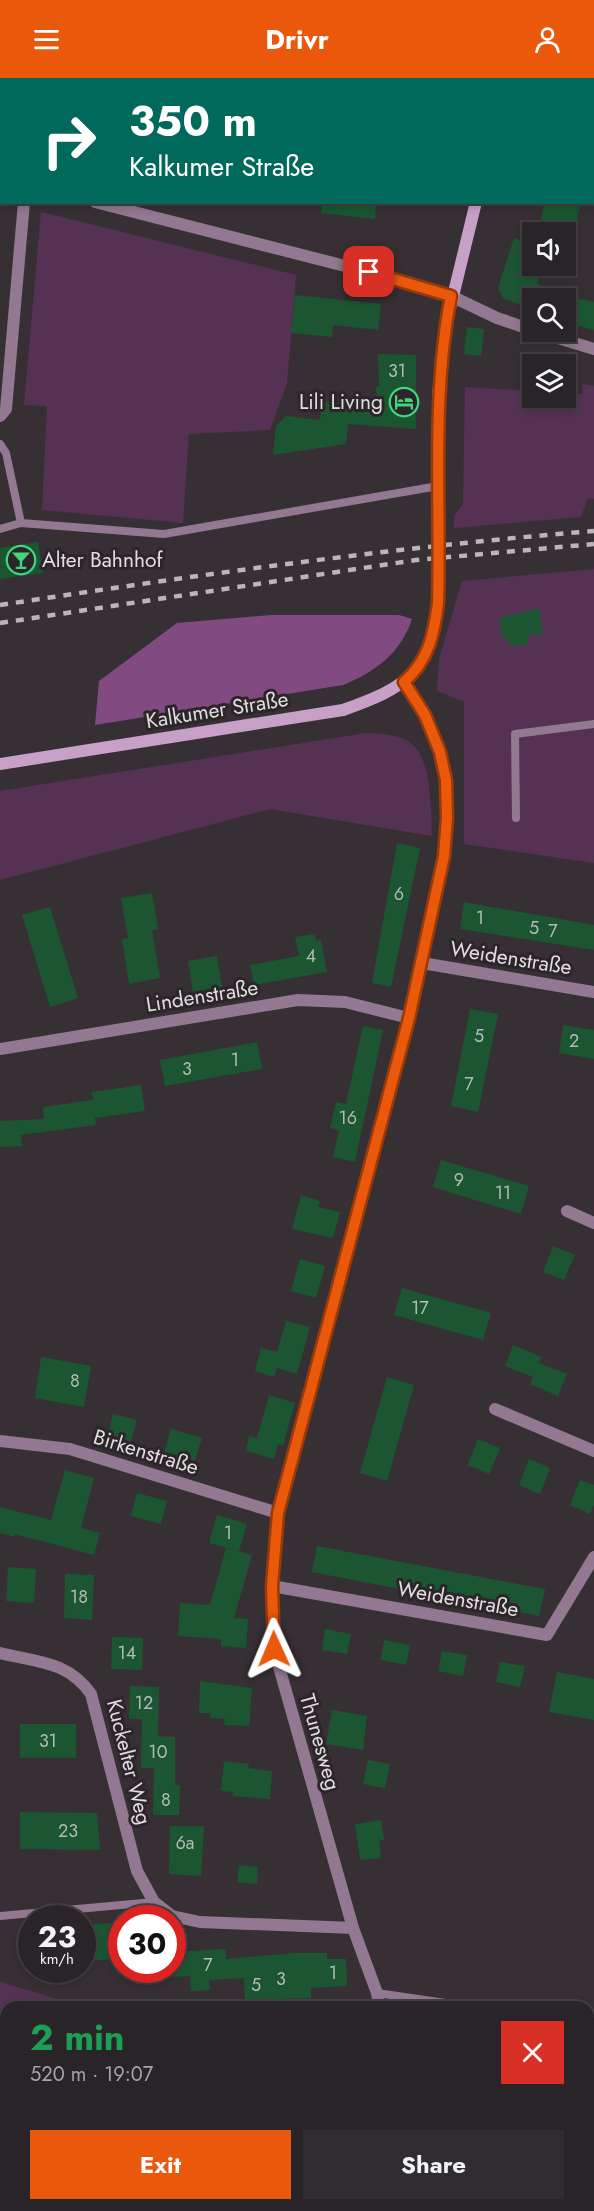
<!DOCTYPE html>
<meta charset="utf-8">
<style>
body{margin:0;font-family:Jost,sans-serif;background:#302c30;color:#f1f3f6;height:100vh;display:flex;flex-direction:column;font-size:22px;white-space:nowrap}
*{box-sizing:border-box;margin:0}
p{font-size:20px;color:#a5a4a8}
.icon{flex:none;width:33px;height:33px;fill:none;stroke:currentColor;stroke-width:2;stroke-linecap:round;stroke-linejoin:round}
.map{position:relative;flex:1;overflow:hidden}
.panel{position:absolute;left:0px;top:1923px;width:594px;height:210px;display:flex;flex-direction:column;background:#282428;border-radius:18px 18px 0 0;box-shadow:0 3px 9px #0003,0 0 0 2px #444145}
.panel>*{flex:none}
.banner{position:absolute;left:0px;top:0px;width:594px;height:126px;box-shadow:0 3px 9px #0003,0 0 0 2px #444145;background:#00695c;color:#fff;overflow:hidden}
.tools{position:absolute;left:522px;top:144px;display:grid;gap:12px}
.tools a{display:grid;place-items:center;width:54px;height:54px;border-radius:0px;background:#282428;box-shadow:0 3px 9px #0003,0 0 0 2px #444145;font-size:30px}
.speed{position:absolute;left:18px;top:1827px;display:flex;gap:12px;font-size:30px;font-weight:700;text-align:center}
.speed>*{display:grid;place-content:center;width:78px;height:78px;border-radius:50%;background:#282428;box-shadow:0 3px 9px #0003,0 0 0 2px #444145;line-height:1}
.speed small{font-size:15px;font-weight:400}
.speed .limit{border:9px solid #d22;background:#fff;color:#111}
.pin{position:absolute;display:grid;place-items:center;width:51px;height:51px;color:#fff;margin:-26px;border-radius:12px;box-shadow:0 3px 9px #0006}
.me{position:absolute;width:66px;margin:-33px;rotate:359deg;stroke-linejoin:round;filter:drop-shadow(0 0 4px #0008)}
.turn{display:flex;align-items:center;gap:21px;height:126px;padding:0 30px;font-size:27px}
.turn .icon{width:78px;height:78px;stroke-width:2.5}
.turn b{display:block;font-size:42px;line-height:51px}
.round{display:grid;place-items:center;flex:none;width:63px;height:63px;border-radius:0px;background:#302c30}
.head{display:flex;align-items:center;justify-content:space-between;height:102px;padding:0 30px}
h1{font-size:36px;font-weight:700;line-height:45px;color:#1e9e55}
.button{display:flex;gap:12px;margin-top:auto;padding:12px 30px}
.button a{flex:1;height:69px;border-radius:0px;background:#ea580c;color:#fff;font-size:24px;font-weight:700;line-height:69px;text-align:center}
.button a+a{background:#302c30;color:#f1f3f6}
header{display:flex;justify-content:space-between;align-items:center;height:78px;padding:0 30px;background:#ea580c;color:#fff;font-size:27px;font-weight:700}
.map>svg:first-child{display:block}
.green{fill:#553254}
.forest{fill:#814a80}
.building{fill:#1c5531}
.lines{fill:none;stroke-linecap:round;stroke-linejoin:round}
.lane{stroke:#927890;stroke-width:8}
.street{stroke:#927890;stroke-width:12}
.secondary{stroke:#c89fc6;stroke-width:12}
.rail{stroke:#b9b5b9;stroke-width:4.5;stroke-dasharray:8 8;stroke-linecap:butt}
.route-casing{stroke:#983908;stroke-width:15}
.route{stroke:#ea580c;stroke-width:10}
.labels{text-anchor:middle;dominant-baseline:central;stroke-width:6;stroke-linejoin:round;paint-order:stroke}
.number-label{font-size:18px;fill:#b0bbb5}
.poi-label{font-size:21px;fill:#e1dde1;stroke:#2c262b;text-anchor:end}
.street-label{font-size:21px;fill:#e1dde1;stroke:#2c262b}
</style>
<header><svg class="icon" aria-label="menu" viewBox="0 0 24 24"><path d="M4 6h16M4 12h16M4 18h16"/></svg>Drivr<svg class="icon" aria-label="person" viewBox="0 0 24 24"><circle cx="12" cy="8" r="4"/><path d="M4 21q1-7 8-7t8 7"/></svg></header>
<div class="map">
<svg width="594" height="2133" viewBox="0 0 594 2133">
<rect width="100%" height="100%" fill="#363035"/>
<g class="green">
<polygon points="41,134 296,197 287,305 270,352 189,356 183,445 42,432 47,328 24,327"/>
<polygon points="583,306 594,308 594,421 588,420 581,439 454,450 454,438 463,426 465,309 532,313 532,320 566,320 566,315 582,316"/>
<polygon points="594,491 594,785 464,766 464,624 437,613 439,581 462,503"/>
<path d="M366 655C382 656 402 656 414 668 432 685 431 736 432 758L270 731 0 802V713Z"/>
<polygon points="0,1904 83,1929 6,1929 6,2021 0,2020"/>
</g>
<path class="forest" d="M271 537H399L412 541C401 575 375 594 343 607L95 647 99 603 177 545Z"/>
<g class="building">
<polygon points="322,124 376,124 375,141 321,135"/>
<polygon points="544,124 581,124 575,149 541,142"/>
<polygon points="514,160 532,166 532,188 543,188 537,206 567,218 594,224 594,252 566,244 566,220 532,220 532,232 503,220 498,210"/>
<polygon points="295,217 381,226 378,252 333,247 332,259 291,255"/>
<polygon points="467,249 484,251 481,278 464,276"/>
<polygon points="378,276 416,277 416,351 348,346 346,366 273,377 276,348 286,338 320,342 322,323 372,328 372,322 377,322 376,309 379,309"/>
<polygon points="38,464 43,495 0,501 0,470"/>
<polygon points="539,530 543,556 528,557 529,566 509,568 508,560 502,560 499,540"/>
<polygon points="397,765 420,770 391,909 372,905"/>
<polygon points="152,815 158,851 152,852 160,900 129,906 122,861 128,860 121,820"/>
<polygon points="464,824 594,847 594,872 460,851"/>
<polygon points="50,829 78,920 50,929 22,837"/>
<polygon points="315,856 316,863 321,862 327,894 254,907 250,887 299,878 295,859"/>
<polygon points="217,878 222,909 193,914 188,883"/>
<polygon points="470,931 498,936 478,1034 451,1028"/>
<polygon points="563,947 594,952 594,981 559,975"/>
<polygon points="363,948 383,952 355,1084 333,1079 339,1052 330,1050 336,1024 346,1026"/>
<polygon points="257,964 262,991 165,1008 160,982"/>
<polygon points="141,1007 145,1033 95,1040 96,1047 21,1057 22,1068 0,1069 0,1043 44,1041 43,1029 93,1022 92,1014"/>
<polygon points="441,1082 529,1108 521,1136 433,1109"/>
<polygon points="301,1117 320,1123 318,1129 340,1134 333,1160 292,1151"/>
<polygon points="553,1168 575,1177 564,1202 543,1194"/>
<polygon points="300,1181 325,1188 316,1220 291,1213"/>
<polygon points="402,1210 491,1235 483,1262 394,1237"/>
<polygon points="286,1243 310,1249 297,1296 277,1290 274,1299 255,1293 261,1270 277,1274"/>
<polygon points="513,1267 541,1279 539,1285 567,1296 558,1318 530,1306 533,1299 505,1288"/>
<polygon points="41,1279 91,1288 84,1329 35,1320"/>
<polygon points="387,1299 414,1307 387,1403 360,1395"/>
<polygon points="269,1317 295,1325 283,1368 278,1366 274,1381 246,1373 249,1358 257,1360"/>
<polygon points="113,1336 137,1342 130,1366 107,1360"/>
<polygon points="171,1351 202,1360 195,1383 164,1375"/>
<polygon points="478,1361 500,1370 489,1396 468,1387"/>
<polygon points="529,1381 550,1390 540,1416 519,1407"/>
<polygon points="65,1392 94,1400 81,1450 100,1455 94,1477 15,1456 15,1459 0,1455 0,1429 51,1442"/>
<polygon points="580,1402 594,1407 594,1427 590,1436 570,1427"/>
<polygon points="137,1415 167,1423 161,1446 131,1438"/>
<polygon points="217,1437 247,1446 239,1473 209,1465"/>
<polygon points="317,1468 545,1511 539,1538 312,1494"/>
<polygon points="226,1470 252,1477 234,1540 248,1541 246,1570 221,1568 221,1561 178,1558 180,1525 210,1527"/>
<polygon points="8,1489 36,1491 34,1525 6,1523"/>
<polygon points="65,1496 94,1497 92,1542 64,1540"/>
<polygon points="325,1551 351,1556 347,1576 322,1572"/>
<polygon points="112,1559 143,1560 142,1592 111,1591"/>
<polygon points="384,1562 410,1567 406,1587 381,1582"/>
<polygon points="442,1573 467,1577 463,1598 438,1593"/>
<polygon points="500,1584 525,1588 520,1609 496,1604"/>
<polygon points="557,1594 594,1601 594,1642 549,1634"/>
<polygon points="200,1603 252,1610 249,1648 224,1647 225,1641 210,1640 211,1635 199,1635"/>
<polygon points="130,1608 159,1609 158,1658 175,1659 175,1707 180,1708 179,1737 153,1737 154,1690 141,1690 142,1641 129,1641"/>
<polygon points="332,1632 367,1638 363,1672 326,1666"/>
<rect x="20" y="1646" width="56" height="34"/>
<polygon points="368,1682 390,1686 385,1710 363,1706"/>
<polygon points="224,1683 249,1686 248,1690 272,1693 270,1721 232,1718 233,1714 221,1713"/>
<polygon points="20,1734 97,1735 100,1772 20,1771"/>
<polygon points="381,1742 384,1762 379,1762 381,1780 360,1782 355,1746"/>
<polygon points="170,1748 204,1748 201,1798 169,1796"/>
<polygon points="239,1787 258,1789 257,1806 237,1804"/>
<polygon points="122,1845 122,1881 95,1882 94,1846"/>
<polygon points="226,1871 226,1881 295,1875 327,1875 327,1881 346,1881 347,1908 311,1910 311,1920 245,1922 244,1900 209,1902 210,1912 191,1913 190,1898 172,1899 172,1874"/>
</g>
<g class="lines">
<g class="lane">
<polyline points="70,2 70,0"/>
<polyline points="592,105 594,105"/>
<polyline points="0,366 6,375 21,445 164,456 438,408"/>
<polyline points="0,451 21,445"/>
<polyline points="516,740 515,656 594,646"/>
<polyline points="0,1838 154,1824"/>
<polyline points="377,1915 473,1929"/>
<polyline points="588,1946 594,1947"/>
</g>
<g class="street">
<polyline points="0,102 2,103"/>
<polyline points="95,124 388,199 451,218 497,240 532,252"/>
<polyline points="538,254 594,271"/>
<polyline points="0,338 6,331 24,124"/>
<polyline points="422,885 594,914"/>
<polyline points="0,971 298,922 345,924 409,940"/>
<polyline points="567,1133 594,1145"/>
<polyline points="495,1331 594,1373"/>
<polyline points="0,1363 70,1371 278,1435"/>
<polyline points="272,1508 547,1557 594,1479"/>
<path d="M0 1575C37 1584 68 1583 91 1616L137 1793 154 1824 172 1838 200 1844 353 1850"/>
<polyline points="379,1929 377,1915 353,1850 274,1571 272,1508 278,1435 409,940 444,778 447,740 446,702 440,674 425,637 404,604"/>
<polyline points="398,2127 398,2133"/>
</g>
<g class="secondary">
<polyline points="507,2 508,0"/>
<path d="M0 686 343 632C407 609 429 596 438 524V318L444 255 476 124"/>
</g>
<g class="rail">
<path d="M0 527C198 497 394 469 594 453"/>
<polyline points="0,545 416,482 594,466"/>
</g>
</g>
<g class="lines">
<g class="route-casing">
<path id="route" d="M274 1571 272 1508 278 1435 409 940 444 778 447 740 446 702 440 674 425 637 404 604C429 582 434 556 438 525 441 422 431 319 451 218L369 194"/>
</g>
<use href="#route" class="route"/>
</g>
<defs>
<g id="hotel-ring" transform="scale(1.5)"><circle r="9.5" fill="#2c262b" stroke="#3fd77d" stroke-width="1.5"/><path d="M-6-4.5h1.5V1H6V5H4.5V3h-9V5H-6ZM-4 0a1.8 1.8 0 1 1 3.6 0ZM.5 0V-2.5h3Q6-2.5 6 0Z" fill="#3fd77d"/></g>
<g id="bar-ring" transform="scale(1.5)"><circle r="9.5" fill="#2c262b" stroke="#3fd77d" stroke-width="1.5"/><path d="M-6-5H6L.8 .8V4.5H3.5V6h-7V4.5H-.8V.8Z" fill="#3fd77d"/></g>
</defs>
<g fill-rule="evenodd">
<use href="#hotel-ring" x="404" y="324"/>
<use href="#bar-ring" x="21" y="482"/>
</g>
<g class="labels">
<g class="number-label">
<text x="397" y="293">31</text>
<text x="399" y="816">6</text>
<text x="480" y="840">1</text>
<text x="534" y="850">5</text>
<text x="553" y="853">7</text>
<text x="311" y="878">4</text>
<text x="479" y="958">5</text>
<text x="574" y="963">2</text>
<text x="235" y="982">1</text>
<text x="187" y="991">3</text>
<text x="469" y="1006">7</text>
<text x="348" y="1040">16</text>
<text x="459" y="1102">9</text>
<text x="503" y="1115">11</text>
<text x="420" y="1230">17</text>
<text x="75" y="1303">8</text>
<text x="228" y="1455">1</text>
<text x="79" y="1519">18</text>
<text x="127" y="1575">14</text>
<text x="144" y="1625">12</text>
<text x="48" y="1663">31</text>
<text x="158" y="1674">10</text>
<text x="166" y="1722">8</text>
<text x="68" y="1753">23</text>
<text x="185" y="1765">6a</text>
<text x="208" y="1887">7</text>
<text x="333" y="1895">1</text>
<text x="281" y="1901">3</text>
<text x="256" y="1907">5</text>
</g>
<g class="poi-label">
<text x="383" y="324">Lili Living</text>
<text x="42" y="482" text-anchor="start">Alter Bahnhof</text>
</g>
<g class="street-label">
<text transform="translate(217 632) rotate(-9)">Kalkumer Straße</text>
<text transform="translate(511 880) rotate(9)">Weidenstraße</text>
<text transform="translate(202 918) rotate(-9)">Lindenstraße</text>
<text transform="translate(146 1374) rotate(17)">Birkenstraße</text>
<text transform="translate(458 1521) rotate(10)">Weidenstraße</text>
<text transform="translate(320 1664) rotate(74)">Thunesweg</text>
<text transform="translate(129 1684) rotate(76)">Kuckelter Weg</text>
</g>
</g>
</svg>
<div class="tools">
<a><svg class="icon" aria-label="sound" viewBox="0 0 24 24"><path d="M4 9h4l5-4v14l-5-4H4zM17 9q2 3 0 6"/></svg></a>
<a><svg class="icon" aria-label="search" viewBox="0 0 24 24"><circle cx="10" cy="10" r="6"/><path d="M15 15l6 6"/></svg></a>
<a><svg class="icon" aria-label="layers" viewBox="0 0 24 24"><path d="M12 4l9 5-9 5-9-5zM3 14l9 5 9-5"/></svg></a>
</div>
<div class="speed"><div>23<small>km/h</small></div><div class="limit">30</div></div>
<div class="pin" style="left:369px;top:194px;background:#d93025"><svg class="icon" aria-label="arrive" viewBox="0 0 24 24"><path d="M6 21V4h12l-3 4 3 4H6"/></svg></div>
<svg class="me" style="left:274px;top:1571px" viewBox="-20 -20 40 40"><path d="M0-17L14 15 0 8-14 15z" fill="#ea580c" stroke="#fff" stroke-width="4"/></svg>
<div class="banner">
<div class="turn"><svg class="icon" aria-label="right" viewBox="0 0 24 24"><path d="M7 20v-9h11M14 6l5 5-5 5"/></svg><div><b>350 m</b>Kalkumer Straße</div></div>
</div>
<section class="panel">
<div class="head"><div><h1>2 min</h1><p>520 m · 19:07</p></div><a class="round" style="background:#d93025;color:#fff"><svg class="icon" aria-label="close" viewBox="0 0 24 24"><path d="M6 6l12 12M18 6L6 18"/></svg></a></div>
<div class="button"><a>Exit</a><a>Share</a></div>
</section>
</div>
